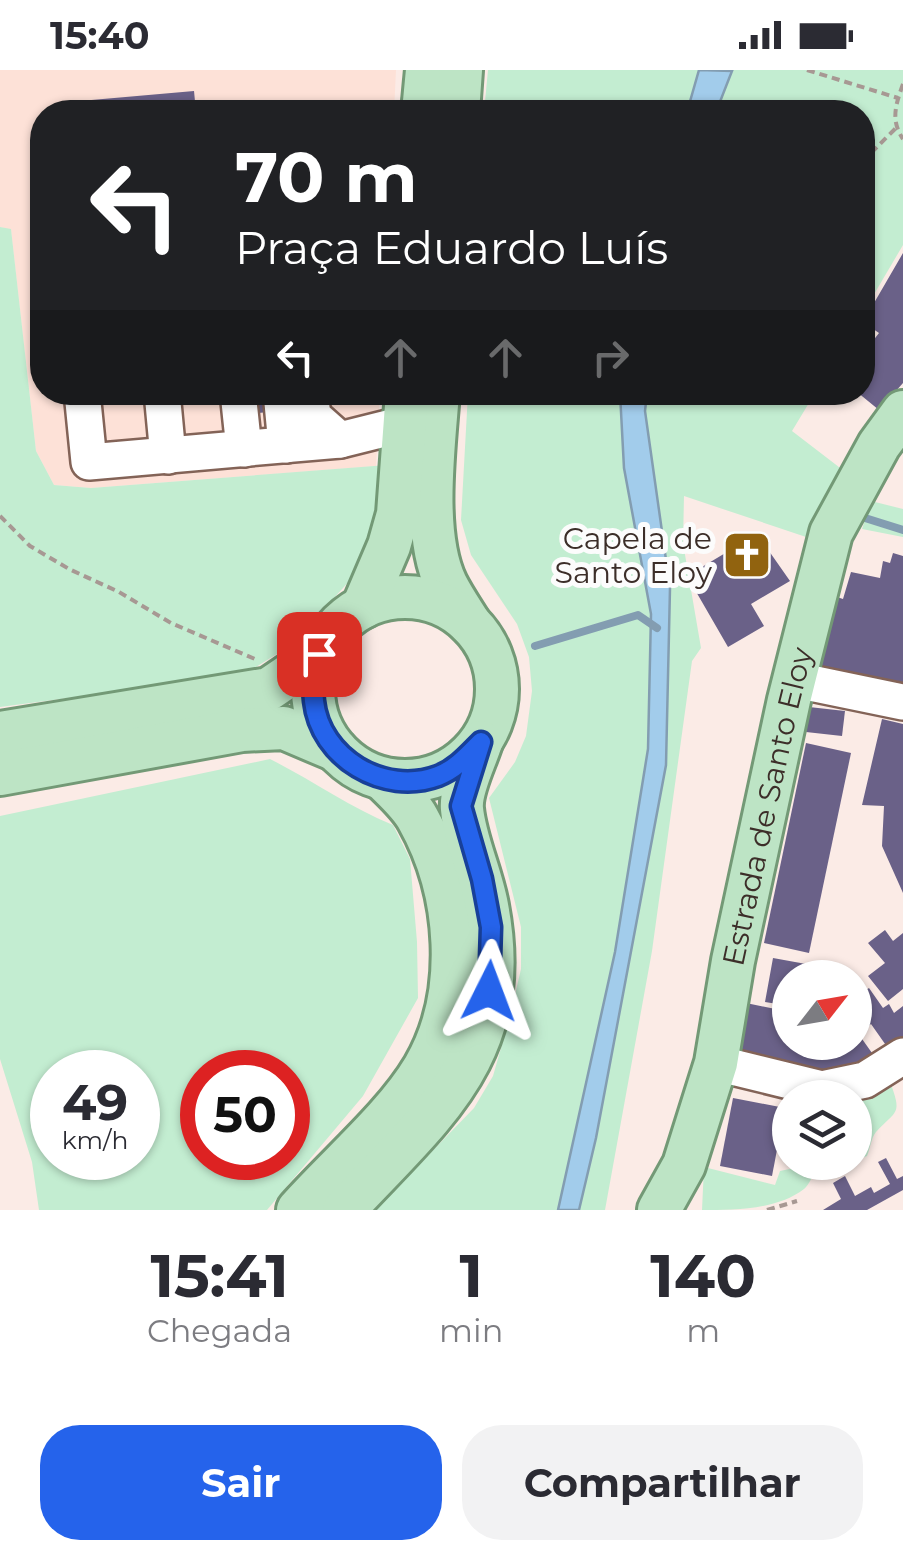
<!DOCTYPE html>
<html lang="pt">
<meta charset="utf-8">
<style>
body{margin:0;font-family:Montserrat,sans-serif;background:#f2f2f3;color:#2b2b33;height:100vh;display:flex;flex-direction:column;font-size:38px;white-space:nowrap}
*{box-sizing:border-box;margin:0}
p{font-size:32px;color:#7c7c81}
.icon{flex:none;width:55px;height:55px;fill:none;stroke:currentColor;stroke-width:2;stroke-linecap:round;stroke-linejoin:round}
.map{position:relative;height:1140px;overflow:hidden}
.details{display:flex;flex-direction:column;background:#fff;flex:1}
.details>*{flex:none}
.top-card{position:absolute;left:30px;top:30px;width:845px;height:305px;border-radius:40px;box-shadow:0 2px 8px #0004;background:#202124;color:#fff;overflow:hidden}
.needle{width:65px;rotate:59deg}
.controls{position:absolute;left:772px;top:890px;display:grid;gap:20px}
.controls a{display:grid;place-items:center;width:100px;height:100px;border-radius:50%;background:#fff;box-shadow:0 2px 8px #0004;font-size:50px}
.speed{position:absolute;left:30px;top:980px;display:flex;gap:20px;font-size:50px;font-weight:700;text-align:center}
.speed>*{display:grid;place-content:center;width:130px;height:130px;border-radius:50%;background:#fff;box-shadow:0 2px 8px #0004;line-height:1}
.speed small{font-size:25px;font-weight:400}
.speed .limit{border:15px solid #d22;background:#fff;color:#111}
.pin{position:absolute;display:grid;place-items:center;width:85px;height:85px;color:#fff;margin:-42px;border-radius:20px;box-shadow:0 5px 15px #0006}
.me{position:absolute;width:110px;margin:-55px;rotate:3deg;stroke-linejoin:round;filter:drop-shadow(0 0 8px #0008)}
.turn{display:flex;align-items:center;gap:35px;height:210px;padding:0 40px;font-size:45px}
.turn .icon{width:130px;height:130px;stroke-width:2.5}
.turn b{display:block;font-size:70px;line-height:85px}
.lanes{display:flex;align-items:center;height:95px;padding:0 40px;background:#0003;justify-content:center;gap:50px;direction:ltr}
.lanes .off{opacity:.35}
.eta{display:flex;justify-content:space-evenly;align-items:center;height:170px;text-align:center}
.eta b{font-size:60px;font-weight:700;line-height:70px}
.button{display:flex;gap:20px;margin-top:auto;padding:20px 40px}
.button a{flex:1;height:115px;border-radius:40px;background:#2563eb;color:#fff;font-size:40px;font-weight:700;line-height:115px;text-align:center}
.button a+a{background:#f2f2f3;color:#2b2b33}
.status{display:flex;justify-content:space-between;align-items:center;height:70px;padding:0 50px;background:#fff;direction:ltr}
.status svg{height:28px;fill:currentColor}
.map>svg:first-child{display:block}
.built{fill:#fde1d7}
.green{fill:#c3edd1;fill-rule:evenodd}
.water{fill:#a2cceb;stroke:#839db1;stroke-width:2.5}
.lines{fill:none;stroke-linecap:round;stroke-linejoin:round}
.stream{stroke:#839db1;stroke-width:8}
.building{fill:#6a6188}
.minor-casing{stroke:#836357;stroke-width:40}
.major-casing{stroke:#739976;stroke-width:48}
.path{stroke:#a79893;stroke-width:4;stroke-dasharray:8 5;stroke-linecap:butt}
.minor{stroke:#fff;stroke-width:35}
.major{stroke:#bde4c5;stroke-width:42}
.route-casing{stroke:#184099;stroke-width:25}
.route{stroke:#2563eb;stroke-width:18}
.labels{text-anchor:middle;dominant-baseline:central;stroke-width:10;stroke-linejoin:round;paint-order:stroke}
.poi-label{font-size:30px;fill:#3c2e29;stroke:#fcfcfc;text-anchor:end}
.street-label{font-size:30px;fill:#3c2e29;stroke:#fcfcfc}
</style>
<div class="status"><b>15:40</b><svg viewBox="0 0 49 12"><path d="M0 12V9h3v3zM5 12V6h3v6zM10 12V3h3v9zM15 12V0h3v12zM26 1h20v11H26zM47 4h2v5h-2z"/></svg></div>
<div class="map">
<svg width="903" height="1140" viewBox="0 0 903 1140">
<rect width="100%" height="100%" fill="#fbebe6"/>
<polygon class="built" points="0,0 396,0 394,42 42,42 42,322 380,323 376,396 91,418 54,415 36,381 11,160 0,157"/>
<g class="green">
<polygon points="488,0 903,0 903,175 863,243 862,42 484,42"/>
<polygon points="0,157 11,159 36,381 54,415 91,418 387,395 381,448 353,507 304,561 280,582 243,605 0,637"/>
<polygon points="468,323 815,323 792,361 848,404 815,470 684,426 683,473 701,578 692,591 652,881 605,1140 375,1140 474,1038 493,1006 509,950 521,899 521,857 489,728 515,692 526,666 532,621 529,587 517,554 471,485 461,450"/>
<polygon points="871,431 903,439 903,467 862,459"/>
<path d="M270 689C312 710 349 737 393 755L410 789 417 872 418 928 363 1026 267 1140H39L32 1092 0 989V746ZM52 1002H138V1088H52ZM202 1002H288V1088H202Z"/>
<path d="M889 1009C903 1046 897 1039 876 1062 871 1068 870 1079 867 1086L855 1091V1032L858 1031 854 1021Z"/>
<path d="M818 1093H849L817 1104 816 1098C813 1105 809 1115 804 1119 777 1140 734 1140 702 1140L704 1097 775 1115 780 1101Z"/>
</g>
<g class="water">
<polygon points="699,0 732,1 716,42 687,42"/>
<polygon points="620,323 647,323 645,341 670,518 666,695 596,1068 579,1140 558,1140 615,882 648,679 651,544 624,398"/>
</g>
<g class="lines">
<g class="stream">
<polyline points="865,448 903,460"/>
<polyline points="535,576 638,545 657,558"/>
</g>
</g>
<g class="building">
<polygon points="194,21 196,42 81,42 80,31"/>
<polygon points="42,157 42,182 33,182 30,179"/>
<polygon points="903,183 903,313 879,340 857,322 862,322 862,285 879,263 863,252"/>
<polygon points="42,221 42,257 35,257 32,222"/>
<polygon points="247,322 276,322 277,341 249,344"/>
<polygon points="757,464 790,511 751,534 764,556 728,577 687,506"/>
<polygon points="893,483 903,486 903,620 812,600 828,524 843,529 851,502 880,508 883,491 890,493"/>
<polygon points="809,637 845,641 842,666 806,662"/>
<polygon points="882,649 903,654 903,823 882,776 884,736 862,735"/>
<polygon points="806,673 851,683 809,883 764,873"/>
<polygon points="885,860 893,871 903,863 903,919 888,931 868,906 885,893 868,873"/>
<polygon points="773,888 806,894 803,908 790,908 790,936 765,932"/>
<polygon points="827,896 841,898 840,908 826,908"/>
<polygon points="869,918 883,938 889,934 894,943 903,936 903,972 890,981 871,954 863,960 855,949 855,927"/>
<polygon points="746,933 790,942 790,972 855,972 855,959 872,983 850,999 802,1003 735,991"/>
<polygon points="733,1028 785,1038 772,1106 720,1096"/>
<polygon points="886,1088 897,1109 903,1106 903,1120 867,1140 823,1140 841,1129 833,1113 845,1106 855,1126 871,1117 874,1123 890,1114 878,1092"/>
</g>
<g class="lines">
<g class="minor-casing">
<g id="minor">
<polyline points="82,322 89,392 340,370 404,354"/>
<polyline points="162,322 168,386"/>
<polyline points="238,322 244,379"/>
<polyline points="281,322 286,375"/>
<polyline points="310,322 313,346 340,370"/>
<polyline points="796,610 903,632"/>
<polyline points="716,993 822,1019 865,1010 903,986"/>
</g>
</g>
<g class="major-casing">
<g id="major">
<polyline points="423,42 427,0"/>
<polyline points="458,42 461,0"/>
<path d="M438 322C434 377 422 464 446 514 453 528 462 541 470 554"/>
<circle cx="405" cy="619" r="92"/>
<polyline points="363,537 389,476 398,444 407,322"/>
<polyline points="0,663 269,619 319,585"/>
<polyline points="0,704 242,660 284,658 336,680"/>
<path d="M298 1140C337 1096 395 1047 424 998 467 924 459 822 418 749 410 734 395 721 383 709"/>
<path d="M344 1140C434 1043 515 984 487 836 481 803 465 771 462 739 460 720 475 691 481 672"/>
<path id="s1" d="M659 1140 684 1095 716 993 733 891 789 630 831 463 879 375 903 342"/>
</g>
</g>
<g class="path">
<polyline points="807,0 898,28"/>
<path d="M903 14C896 34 890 50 903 69"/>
<polyline points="862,92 897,57"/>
<polyline points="0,446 30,476 69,499 119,522 171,553 255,589"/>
<polyline points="767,1140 797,1131"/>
</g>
<use href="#minor" class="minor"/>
<use href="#major" class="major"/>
</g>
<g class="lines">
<g class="route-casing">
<path id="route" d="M319 584C315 600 312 615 314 631 320 688 384 726 438 706 456 699 468 685 481 672L461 736 482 809 491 857 489 921"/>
</g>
<use href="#route" class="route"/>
</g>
<defs>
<g id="church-square" transform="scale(2.5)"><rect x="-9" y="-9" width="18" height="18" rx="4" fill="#91630f" stroke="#fcfcfc"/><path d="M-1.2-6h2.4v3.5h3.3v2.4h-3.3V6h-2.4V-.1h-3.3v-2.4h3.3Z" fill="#fff"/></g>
</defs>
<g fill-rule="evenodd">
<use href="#church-square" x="747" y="485"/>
</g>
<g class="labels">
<g class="poi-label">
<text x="712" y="468">Capela de<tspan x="712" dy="34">Santo Eloy</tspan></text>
</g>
<g class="street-label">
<text stroke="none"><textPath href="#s1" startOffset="420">Estrada de Santo Eloy</textPath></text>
</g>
</g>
</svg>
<div class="controls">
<a><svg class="needle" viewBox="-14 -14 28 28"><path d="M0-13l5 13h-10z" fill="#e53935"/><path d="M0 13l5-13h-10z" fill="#7c7c81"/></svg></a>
<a><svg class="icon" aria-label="layers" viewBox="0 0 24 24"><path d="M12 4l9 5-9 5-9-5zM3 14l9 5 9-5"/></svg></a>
</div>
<div class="speed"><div>49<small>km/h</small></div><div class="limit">50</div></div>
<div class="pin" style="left:319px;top:584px;background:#d93025"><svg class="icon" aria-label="arrive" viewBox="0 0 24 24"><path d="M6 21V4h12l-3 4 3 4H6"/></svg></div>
<svg class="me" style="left:489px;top:921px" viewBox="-20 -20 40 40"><path d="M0-17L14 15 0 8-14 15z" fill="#2563eb" stroke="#fff" stroke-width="4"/></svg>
<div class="top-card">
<div class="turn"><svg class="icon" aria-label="left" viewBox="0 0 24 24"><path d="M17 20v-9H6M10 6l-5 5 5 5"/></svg><div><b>70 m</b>Praça Eduardo Luís</div></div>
<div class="lanes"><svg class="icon" aria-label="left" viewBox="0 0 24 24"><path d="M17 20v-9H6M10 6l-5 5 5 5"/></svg><svg class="icon off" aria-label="ahead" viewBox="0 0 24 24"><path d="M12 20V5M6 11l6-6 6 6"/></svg><svg class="icon off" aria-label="ahead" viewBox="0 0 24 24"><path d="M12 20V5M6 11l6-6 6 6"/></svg><svg class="icon off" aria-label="right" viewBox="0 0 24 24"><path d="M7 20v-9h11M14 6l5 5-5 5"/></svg></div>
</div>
</div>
<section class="details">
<div class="eta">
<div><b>15:41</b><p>Chegada</p></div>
<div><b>1</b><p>min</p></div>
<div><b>140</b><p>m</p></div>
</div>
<div class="button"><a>Sair</a><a>Compartilhar</a></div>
</section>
